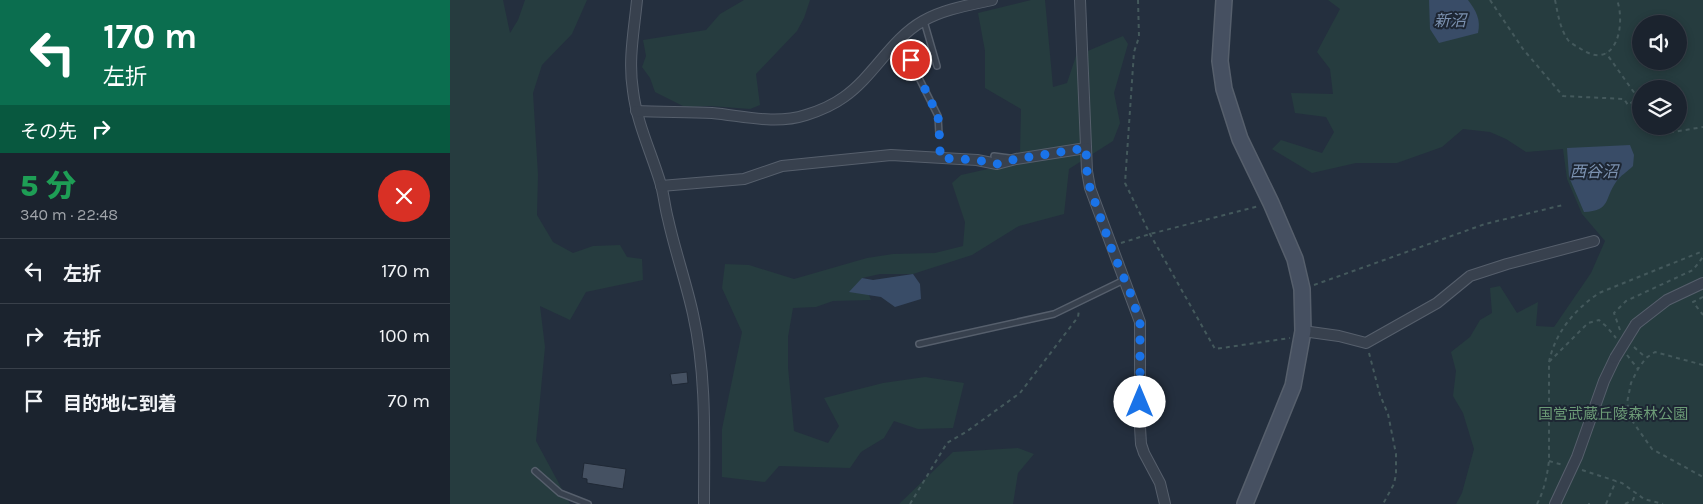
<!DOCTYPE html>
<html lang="ja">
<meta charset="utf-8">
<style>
body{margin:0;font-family:Karla,"Noto Sans JP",sans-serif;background:#282f3a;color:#f1f3f6;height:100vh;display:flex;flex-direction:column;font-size:19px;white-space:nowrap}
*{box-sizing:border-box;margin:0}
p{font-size:16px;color:#a0a4aa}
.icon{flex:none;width:28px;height:28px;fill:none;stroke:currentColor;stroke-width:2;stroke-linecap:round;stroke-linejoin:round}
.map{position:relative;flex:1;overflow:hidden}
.side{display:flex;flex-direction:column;background:#1b232e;width:450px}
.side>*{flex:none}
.top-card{background:#0b6e4f;color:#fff;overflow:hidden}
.fabs{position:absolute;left:1182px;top:15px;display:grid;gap:10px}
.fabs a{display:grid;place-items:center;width:55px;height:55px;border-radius:50%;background:#1b232e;box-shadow:0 2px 8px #0003,0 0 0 1px #39404a;font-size:25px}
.pin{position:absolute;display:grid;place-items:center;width:42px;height:42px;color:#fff;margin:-21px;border:2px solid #fff;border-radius:50%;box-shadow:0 1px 5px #0007}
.me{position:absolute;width:55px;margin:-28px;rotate:0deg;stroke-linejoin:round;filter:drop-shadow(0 0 4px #0008)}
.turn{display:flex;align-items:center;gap:18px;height:105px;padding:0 20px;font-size:22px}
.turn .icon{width:65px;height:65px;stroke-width:2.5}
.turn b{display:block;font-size:35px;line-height:42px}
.then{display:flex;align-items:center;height:48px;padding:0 20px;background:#0003;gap:10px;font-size:19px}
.round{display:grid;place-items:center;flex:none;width:52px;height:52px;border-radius:26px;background:#282f3a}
.headline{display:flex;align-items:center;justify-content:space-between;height:85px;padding:0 20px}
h1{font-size:30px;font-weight:800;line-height:38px;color:#1e9e55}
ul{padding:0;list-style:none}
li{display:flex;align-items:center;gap:15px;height:65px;padding:0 20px;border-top:1px solid #39404a}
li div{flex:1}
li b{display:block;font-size:19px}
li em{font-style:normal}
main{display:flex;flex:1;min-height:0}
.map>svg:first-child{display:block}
.green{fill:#263c3f;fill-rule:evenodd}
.water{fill:#394c67}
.building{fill:#455162;stroke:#1f2835}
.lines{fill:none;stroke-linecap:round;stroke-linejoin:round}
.lane-casing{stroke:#565f6c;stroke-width:8}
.street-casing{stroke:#565f6c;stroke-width:12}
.secondary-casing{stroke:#565f6c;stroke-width:18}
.path{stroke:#44595c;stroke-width:2;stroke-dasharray:4 4;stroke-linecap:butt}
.lane{stroke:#38414e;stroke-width:5}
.street{stroke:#38414e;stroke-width:10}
.secondary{stroke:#465061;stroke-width:15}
.street-bridge-casing{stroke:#565f6c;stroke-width:12;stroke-linecap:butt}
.street-bridge{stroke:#38414e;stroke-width:10}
.route{stroke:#1a73e8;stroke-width:9;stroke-dasharray:0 16.2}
.labels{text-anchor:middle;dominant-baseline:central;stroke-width:4;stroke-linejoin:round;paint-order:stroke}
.park-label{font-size:15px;fill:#6b9a76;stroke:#1d2633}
.water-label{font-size:16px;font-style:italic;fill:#7c92b1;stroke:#1d2633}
</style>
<main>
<section class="side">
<div class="top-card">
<div class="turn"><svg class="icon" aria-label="left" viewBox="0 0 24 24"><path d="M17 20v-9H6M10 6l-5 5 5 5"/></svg><div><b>170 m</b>左折</div></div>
<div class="then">その先<svg class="icon" aria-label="right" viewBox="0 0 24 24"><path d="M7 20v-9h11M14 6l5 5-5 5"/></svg></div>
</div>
<div class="headline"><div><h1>5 分</h1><p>340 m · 22:48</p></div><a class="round" style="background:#d93025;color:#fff"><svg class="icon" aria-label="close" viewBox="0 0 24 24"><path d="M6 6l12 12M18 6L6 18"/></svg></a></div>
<ul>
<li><svg class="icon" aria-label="left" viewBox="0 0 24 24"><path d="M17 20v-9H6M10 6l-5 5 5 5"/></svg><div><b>左折</b></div><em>170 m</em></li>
<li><svg class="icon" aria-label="right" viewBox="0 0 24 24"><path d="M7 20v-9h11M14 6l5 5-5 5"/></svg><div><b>右折</b></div><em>100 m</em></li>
<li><svg class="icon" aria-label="arrive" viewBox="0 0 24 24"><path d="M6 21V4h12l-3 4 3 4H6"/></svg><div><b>目的地に到着</b></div><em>70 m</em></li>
</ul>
</section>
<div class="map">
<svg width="1253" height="504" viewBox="0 0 1253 504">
<rect width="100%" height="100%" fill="#242f3e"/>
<g class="green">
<polygon points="0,0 53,0 60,33 68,20 75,0 137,0 122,34 92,65 83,93 88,175 87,215 103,242 123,253 143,246 170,245 177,257 192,259 193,280 136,292 120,320 90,306 95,347 86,441 120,504 0,504"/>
<polygon points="294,0 360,0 354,18 347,31 306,74 310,105 300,109 260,106 235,107 205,92 200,78 192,67 196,56 193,40 256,30 270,14"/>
<polygon points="581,0 595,0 603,87 617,83 626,56 673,36 678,44 664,93 670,123 663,141 619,169 614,214 569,226 522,255 463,274 430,274 412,278 421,300 383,301 366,307 343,308 338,337 338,367 344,431 378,443 389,426 374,398 433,383 475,377 514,383 503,428 468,429 444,421 434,438 411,452 400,468 329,466 315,482 272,477 272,429 292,332 272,288 275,264 299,265 344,279 417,258 443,254 485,253 513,246 515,222 502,183 511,175 551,166 570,153 571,109 535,88 535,51 528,13"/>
<path d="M878 0H1253V504H1006L1012 493 1024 449 1013 413 1003 396 1006 371 1001 352 1020 337 1030 320 1042 313 1040 288 1050 286 1067 313 1088 302 1086 326 1104 327 1141 273 1155 241 1132 214 1117 179 1113 149 1076 152 1056 139 1040 132 1013 129 992 147 947 163H906L862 173 822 149 831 140 872 153 884 132 876 117 845 113 841 93 883 94 880 69 867 52 890 9ZM1191 24H1229V61H1191ZM1191 89H1229V126H1191Z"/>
<polygon points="568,448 584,454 568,473 563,504 449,504 503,452"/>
</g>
<g class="water">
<path d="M979 0H1018C1026 11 1031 19 1028 33L989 43 980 29Z"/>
<path d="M1180 145 1184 155 1183 166C1178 171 1170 176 1166 182 1154 199 1161 211 1134 212L1119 177 1117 148Z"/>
<polygon points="463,274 470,284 471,299 445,307 431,297 399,292 412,278 423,280"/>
</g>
<g class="building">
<polygon points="237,372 238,383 222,385 220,374"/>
<polygon points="134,463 176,469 173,489 137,483 137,479 132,478"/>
</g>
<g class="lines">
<g class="lane-casing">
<g id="lane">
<polyline points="474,21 487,66"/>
<polyline points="450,40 488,116 489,134"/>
<polyline points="544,156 559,158"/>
<polyline points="469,344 604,314 674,280"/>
<polyline points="85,471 110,493 138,504"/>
</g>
</g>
<g class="street-casing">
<g id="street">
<path d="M187 0C184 31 178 60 183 91 187 124 202 154 211 185 214 196 215 208 218 219 225 251 236 282 243 314 257 376 254 441 254 504"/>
<polyline points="630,0 637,171 640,188 690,322 690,427 691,444 694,453 710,483 715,504"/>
<path d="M186 111C211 112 237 112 262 113 294 116 325 125 356 115 369 111 383 105 394 97 424 76 441 39 473 21 494 9 520 5 542 0"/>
<polyline points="211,186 294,179 332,166 441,155 527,160 547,164 566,159 636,148"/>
<polyline points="1186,324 1217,300 1253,283"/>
<polyline points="853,331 889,336 916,343 987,303 1020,276 1057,264 1144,241"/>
<polyline points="1105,504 1127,457 1154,381 1165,358"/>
</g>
</g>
<g class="secondary-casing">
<polyline id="secondary" points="774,0 770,61 774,89 790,139 821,203 845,259 852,289 853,331 843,386 795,504"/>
</g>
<g class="path">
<polyline points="688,0 689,37 684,52 675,183 700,234 765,349 840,338"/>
<polyline points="1040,0 1073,49 1113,96 1174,99 1178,105 1188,98 1156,53"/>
<path d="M1105 0C1108 14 1110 29 1118 40 1121 44 1127 46 1131 49 1166 72 1176 25 1167 0"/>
<polyline points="1184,102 1191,112"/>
<polyline points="1201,126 1206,132 1213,129 1217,133 1253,127"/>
<polyline points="671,243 700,234 809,206"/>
<polyline points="864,285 1035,224 1113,205"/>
<polyline points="1253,297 1243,302 1253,315"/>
<polyline points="1170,330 1164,313 1176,301 1243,270 1253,257"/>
<polyline points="1184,347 1195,357"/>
<polyline points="919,353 930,395 938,414 946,454 946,474 944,484 933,504"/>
<polyline points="1177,355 1188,369"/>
<path d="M1099 362C1105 333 1124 310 1149 293L1253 251"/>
<polyline points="1253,365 1205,352 1196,358 1188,369 1181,383 1177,403 1183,422 1202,449 1253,477"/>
<polyline points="1099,461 1113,465"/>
<polyline points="1132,470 1172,483 1194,499 1213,504"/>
<polyline points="460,504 497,443 516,432 570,393 628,317 629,310"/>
<path d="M1087 504C1094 491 1097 476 1099 461V362L1138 323 1149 320 1157 327 1166 338"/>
<polyline points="1138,504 1140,504"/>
<polyline points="1156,504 1166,481"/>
<polyline points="1175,504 1183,500 1186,493"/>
</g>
<use href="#lane" class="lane"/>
<use href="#street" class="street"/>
<use href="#secondary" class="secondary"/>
<g class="street-bridge-casing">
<polyline id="street-bridge" points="1165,358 1186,324"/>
</g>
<use href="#street-bridge" class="street-bridge"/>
</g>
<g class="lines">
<polyline class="route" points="461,60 488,116 490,144 490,158 527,160 547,164 566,159 636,148 637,171 640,188 662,250 680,292 690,322 690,402"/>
</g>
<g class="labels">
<g class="park-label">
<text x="1163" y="414">国営武蔵丘陵森林公園</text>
</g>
<g class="water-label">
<text x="1000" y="20">新沼</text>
<text x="1144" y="171">西谷沼</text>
</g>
</g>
</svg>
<div class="fabs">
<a><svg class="icon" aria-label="sound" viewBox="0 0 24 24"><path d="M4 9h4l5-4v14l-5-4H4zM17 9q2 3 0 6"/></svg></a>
<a><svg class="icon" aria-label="layers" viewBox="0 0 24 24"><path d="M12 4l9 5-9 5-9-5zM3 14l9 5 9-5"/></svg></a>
</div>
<div class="pin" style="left:461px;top:60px;background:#d93025"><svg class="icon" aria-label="arrive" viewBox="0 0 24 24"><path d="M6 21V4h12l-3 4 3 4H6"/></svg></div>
<svg class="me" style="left:690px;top:402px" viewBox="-20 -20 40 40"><circle r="19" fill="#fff"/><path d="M0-13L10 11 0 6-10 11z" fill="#1a73e8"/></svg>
</div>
</main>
